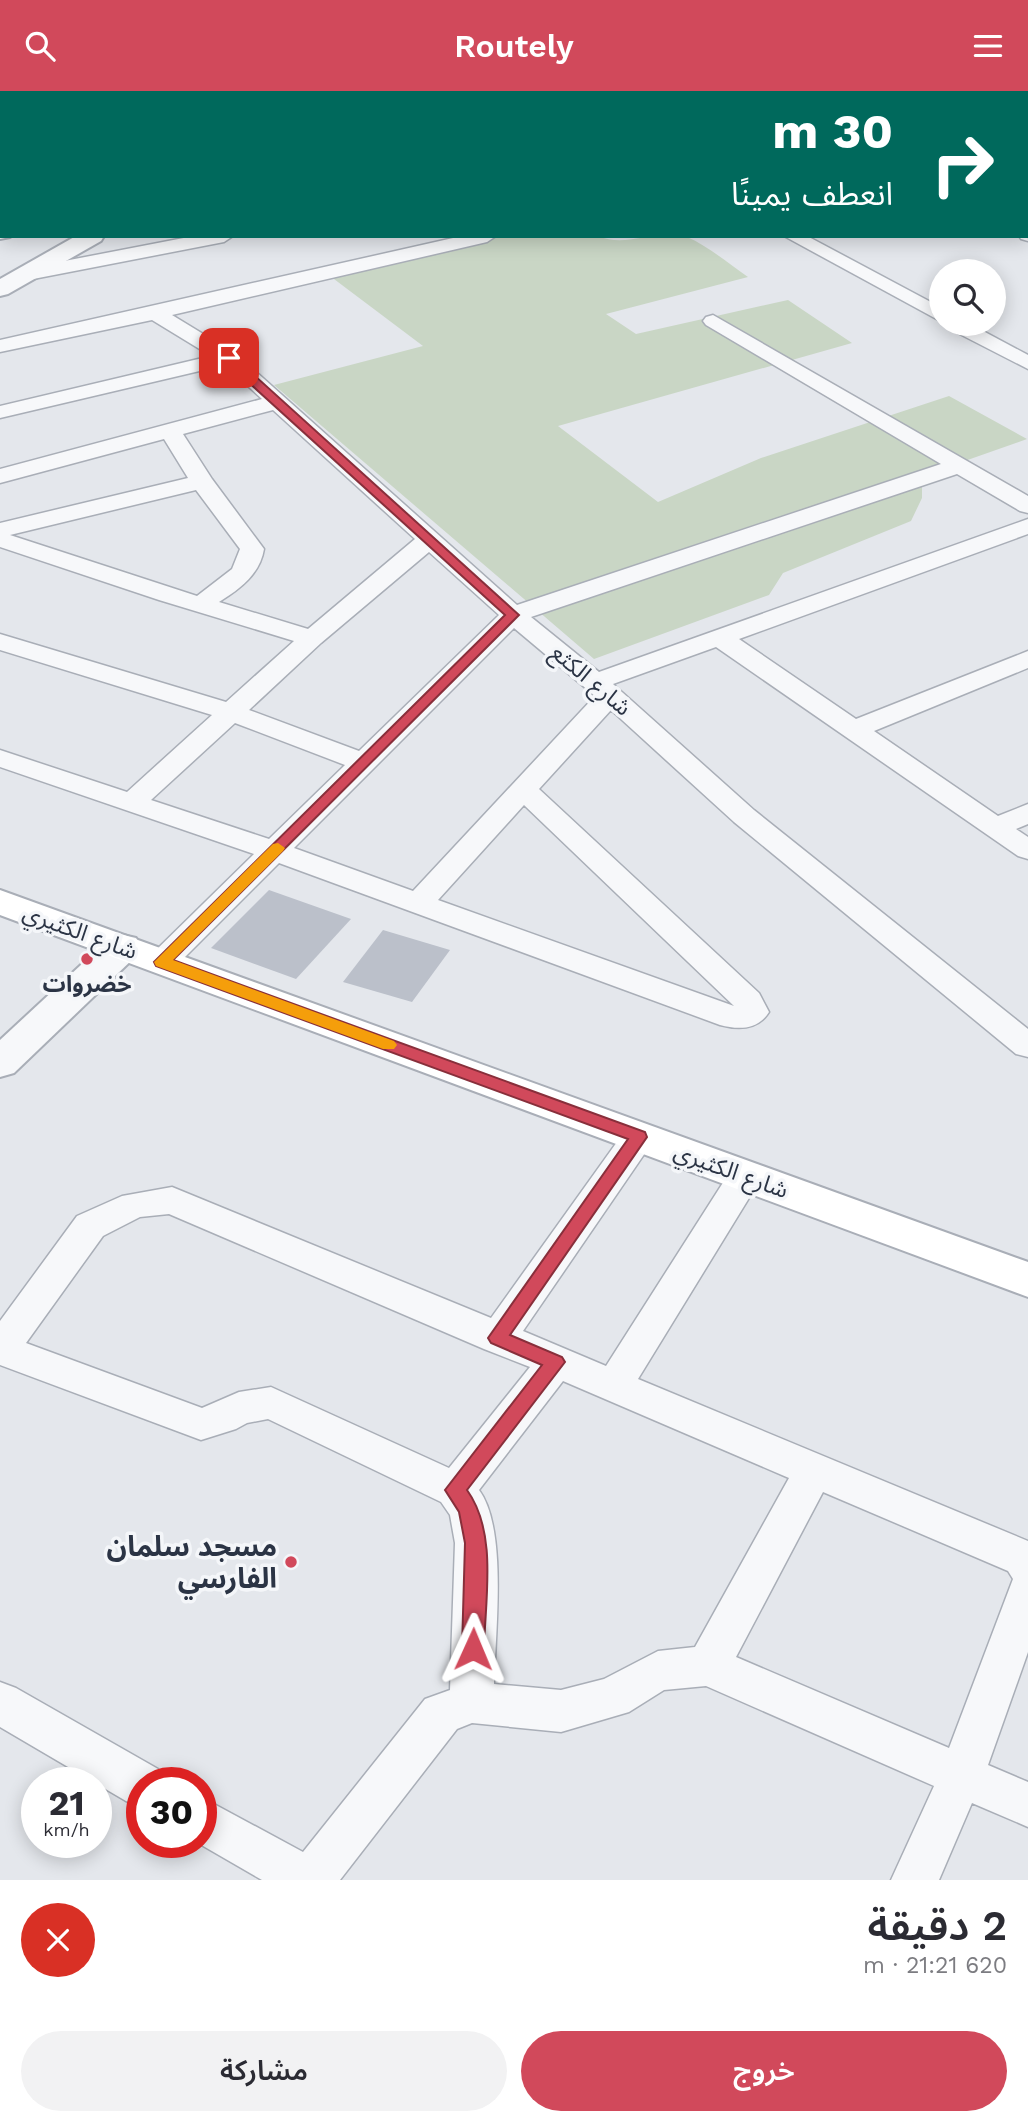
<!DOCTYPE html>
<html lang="ar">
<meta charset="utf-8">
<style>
body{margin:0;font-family:"Work Sans","Noto Sans Arabic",sans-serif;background:#f2f2f3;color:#2b2b33;direction:rtl;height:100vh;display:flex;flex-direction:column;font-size:26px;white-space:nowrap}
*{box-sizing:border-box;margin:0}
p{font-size:23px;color:#7c7c81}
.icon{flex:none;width:38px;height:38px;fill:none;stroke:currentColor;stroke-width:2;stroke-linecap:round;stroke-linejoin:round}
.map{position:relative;height:1789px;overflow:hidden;direction:ltr}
.side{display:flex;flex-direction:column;background:#fff;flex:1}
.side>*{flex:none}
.hud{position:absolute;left:0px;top:0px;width:1029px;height:147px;box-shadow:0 4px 18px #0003;direction:rtl;background:#00695c;color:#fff;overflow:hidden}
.fabs{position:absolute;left:929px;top:168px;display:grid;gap:14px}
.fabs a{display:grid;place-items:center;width:77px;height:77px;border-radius:50%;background:#fff;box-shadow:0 4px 18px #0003;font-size:35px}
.speed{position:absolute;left:21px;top:1676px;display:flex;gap:14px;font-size:35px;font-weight:700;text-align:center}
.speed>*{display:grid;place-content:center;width:91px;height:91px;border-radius:50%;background:#fff;box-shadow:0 4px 18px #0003;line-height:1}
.speed small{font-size:18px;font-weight:400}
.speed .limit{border:10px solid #d22;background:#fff;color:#111}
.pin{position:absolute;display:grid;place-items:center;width:60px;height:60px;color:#fff;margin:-30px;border-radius:14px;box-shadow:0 4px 10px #0006}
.me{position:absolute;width:77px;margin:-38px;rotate:1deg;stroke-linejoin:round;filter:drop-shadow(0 0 5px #0008)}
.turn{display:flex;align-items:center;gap:24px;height:147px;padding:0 21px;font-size:32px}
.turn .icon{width:91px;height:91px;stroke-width:2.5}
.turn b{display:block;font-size:49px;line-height:60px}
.round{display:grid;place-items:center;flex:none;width:74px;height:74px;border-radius:37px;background:#f2f2f3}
.head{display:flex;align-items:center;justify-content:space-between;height:119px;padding:0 21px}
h1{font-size:42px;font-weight:600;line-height:52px}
.action{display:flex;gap:14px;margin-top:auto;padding:14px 21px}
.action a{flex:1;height:80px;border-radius:42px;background:#d1495b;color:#fff;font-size:28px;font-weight:600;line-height:80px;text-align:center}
.action a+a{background:#f2f2f3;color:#2b2b33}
header{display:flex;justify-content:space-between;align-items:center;height:91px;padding:0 21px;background:#d1495b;color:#fff;font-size:32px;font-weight:600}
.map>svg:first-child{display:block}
.green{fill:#c9d6c5}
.building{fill:#bbc0ca}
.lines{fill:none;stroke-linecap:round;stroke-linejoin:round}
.service-casing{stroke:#a9aeb7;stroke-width:3}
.minor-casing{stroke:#a9aeb7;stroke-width:3}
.tertiary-casing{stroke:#a9aeb7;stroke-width:4}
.secondary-casing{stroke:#a9aeb7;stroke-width:4}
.service{fill:#f7f8fa;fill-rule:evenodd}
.minor{fill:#f7f8fa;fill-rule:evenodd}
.tertiary{fill:#f7f8fa;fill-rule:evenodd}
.secondary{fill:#fff;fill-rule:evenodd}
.route{fill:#d1495b;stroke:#882f3b;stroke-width:2}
.slow{fill:#f59e0b}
.poi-dot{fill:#d1495b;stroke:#f4f6f9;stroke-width:2.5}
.labels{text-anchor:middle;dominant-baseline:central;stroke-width:7;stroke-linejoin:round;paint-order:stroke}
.street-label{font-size:23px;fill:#2b3445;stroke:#f4f6f9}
.poi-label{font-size:23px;font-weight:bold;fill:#2b3445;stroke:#f4f6f9}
.near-poi-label{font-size:28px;font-weight:bold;fill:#2b3445;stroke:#f4f6f9;text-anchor:end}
</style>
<header><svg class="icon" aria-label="menu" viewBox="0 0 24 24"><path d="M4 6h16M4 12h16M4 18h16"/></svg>Routely<svg class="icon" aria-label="search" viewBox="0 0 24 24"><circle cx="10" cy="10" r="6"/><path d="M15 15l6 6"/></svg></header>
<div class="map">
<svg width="1028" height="1789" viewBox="0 0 1028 1789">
<rect width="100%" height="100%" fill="#e4e7ec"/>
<path class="green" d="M483 145H599C625 158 660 136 687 146 708 155 729 173 748 186L606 223 636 243 788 209 852 252 558 335 658 411 761 367 949 305 1027 348 922 385V407L911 430 783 482 769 504 594 568 274 294 423 255 326 182Z"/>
<g class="building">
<polygon points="269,799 351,828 296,888 211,857"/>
<polygon points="383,839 450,859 412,911 343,891"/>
</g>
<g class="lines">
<g class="service-casing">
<g id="service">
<polygon points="267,0 278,0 266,2"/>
<rect x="0" y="44" width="2" height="4"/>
<rect x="0" y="100" width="2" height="6"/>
</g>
</g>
<g class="minor-casing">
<g id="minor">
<polygon points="203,0 221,0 222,2 204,2"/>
<polygon points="660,0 678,0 679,2 661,2"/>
<polygon points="739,0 757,0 758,2 740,2"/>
<polygon points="1028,20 1028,31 1027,31 1027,20"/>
<polygon points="1027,138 1028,150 1021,148 1019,145 1027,145"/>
<polygon points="194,145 233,145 224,151 28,189 18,183 28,177"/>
<path d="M462 145H496L487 151 172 224 236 263 517 514 941 373 706 234 703 230 706 226 713 224 1028 405V422L1020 420 957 383 531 526 599 581 1028 428V443L739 548 856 628 1028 560V577L874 640 998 725 1028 713V733L1016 738 1028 746V768L1018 765 716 556 613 593 754 719 1028 938V966L1016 963 734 731 611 619 539 698 759 902 769 921C758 939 739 939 720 934L279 772 173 878 162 881 151 878 146 871 151 864 254 763 0 676V659L127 701 212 624 0 559V543L226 611 294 550 159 509 0 456V432L188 387 164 348 0 392V378L262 308 225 274 0 327V315L211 265 152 229 0 261V249ZM273 319 415 448 308 538 219 511C240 498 260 483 264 458L212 388 183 343ZM196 399 240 458 232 478 197 505 10 444ZM429 461 499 524 359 660 249 619 321 552ZM514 537 595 605 413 800 294 757ZM235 632 345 674 269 748 151 709ZM524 714 734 915 438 809Z"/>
<polygon points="784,145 807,145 942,217 942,231"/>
<polygon points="945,233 970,233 1028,264 1028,278 948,237"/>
<path d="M639 1034 651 1037 656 1046 523 1240 606 1275 733 1076 745 1072 757 1076 762 1085 757 1094 638 1288 1028 1450V1561L988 1674 1028 1691V1736L972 1712 939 1789H891L934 1695 706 1595 664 1599 629 1621 561 1641 472 1632 457 1638 340 1789H262L198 1752H201V1706L303 1761 425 1608 450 1599 455 1452 450 1424 441 1411 268 1328 247 1332 236 1338 201 1349 0 1274V1230L77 1125 122 1105 172 1096 491 1227 627 1037ZM169 1123 484 1258 530 1276 449 1377 271 1296 239 1301 202 1317 26 1252 103 1145 140 1126ZM563 1290 789 1387 695 1556 658 1560 604 1588 561 1599 494 1593C495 1543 508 1438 479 1399ZM823 1401 1008 1480 1013 1488 949 1657 736 1566Z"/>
<polygon points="0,1591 16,1597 158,1678 164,1692 142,1692 142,1716 126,1710 0,1636"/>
</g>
</g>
<g class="tertiary-casing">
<g id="tertiary">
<polygon points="689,0 716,0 687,2"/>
<polygon points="0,134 2,145 10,146 0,148"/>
<polygon points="76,145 104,145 101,150 8,203 0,205 0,188"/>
<polygon points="123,844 136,847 142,856 136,865 14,982 0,986 0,949 110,847"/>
</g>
</g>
<g class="secondary-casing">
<polygon id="secondary" points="0,799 1028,1171 1028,1206 0,824"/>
</g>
<use href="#service" class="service"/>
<use href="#minor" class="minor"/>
<use href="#tertiary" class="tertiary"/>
<use href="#secondary" class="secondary"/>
</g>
<path class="route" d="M225 265H233L519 524 173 869 645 1041 647 1046 510 1244 562 1266 565 1271 467 1399C498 1442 485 1508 484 1558L481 1565 473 1568 465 1565 462 1558 465 1452 459 1421 445 1399 542 1274 491 1252 488 1247 628 1048 156 875 154 871 505 524 225 270Z"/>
<polygon class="slow" points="278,752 285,757 283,760 173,869 394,950 397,954 394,958 383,958 156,875 154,871 273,753"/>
<g class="poi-dot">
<circle cx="87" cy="868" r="7"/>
<circle cx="291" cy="1471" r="7"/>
</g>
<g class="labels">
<g class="street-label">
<text transform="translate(591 589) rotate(40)">شارع الكثع</text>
<text transform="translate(80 841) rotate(20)">شارع الكثيري</text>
<text transform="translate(731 1080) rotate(20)">شارع الكثيري</text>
</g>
<g class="poi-label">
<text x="87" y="893">خضروات</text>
</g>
<g class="near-poi-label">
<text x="277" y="1455">مسجد سلمان<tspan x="277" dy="32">الفارسي</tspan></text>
</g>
</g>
</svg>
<div class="fabs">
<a><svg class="icon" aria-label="search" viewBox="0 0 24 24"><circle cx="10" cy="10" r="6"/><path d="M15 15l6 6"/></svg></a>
</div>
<div class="speed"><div>21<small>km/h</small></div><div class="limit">30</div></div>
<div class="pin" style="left:229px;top:267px;background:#d93025"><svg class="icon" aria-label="arrive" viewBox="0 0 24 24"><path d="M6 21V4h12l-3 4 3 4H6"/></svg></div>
<svg class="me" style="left:473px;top:1558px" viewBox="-20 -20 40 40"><path d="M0-17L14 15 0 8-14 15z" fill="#d1495b" stroke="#fff" stroke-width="4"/></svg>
<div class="hud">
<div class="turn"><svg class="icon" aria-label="right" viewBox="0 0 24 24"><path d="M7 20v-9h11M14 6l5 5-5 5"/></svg><div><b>30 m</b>انعطف يمينًا</div></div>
</div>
</div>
<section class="side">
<div class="head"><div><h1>2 دقيقة</h1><p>620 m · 21:21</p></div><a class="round" style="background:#d93025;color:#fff"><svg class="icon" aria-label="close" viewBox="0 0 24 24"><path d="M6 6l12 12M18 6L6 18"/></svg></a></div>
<div class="action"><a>خروج</a><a>مشاركة</a></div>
</section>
